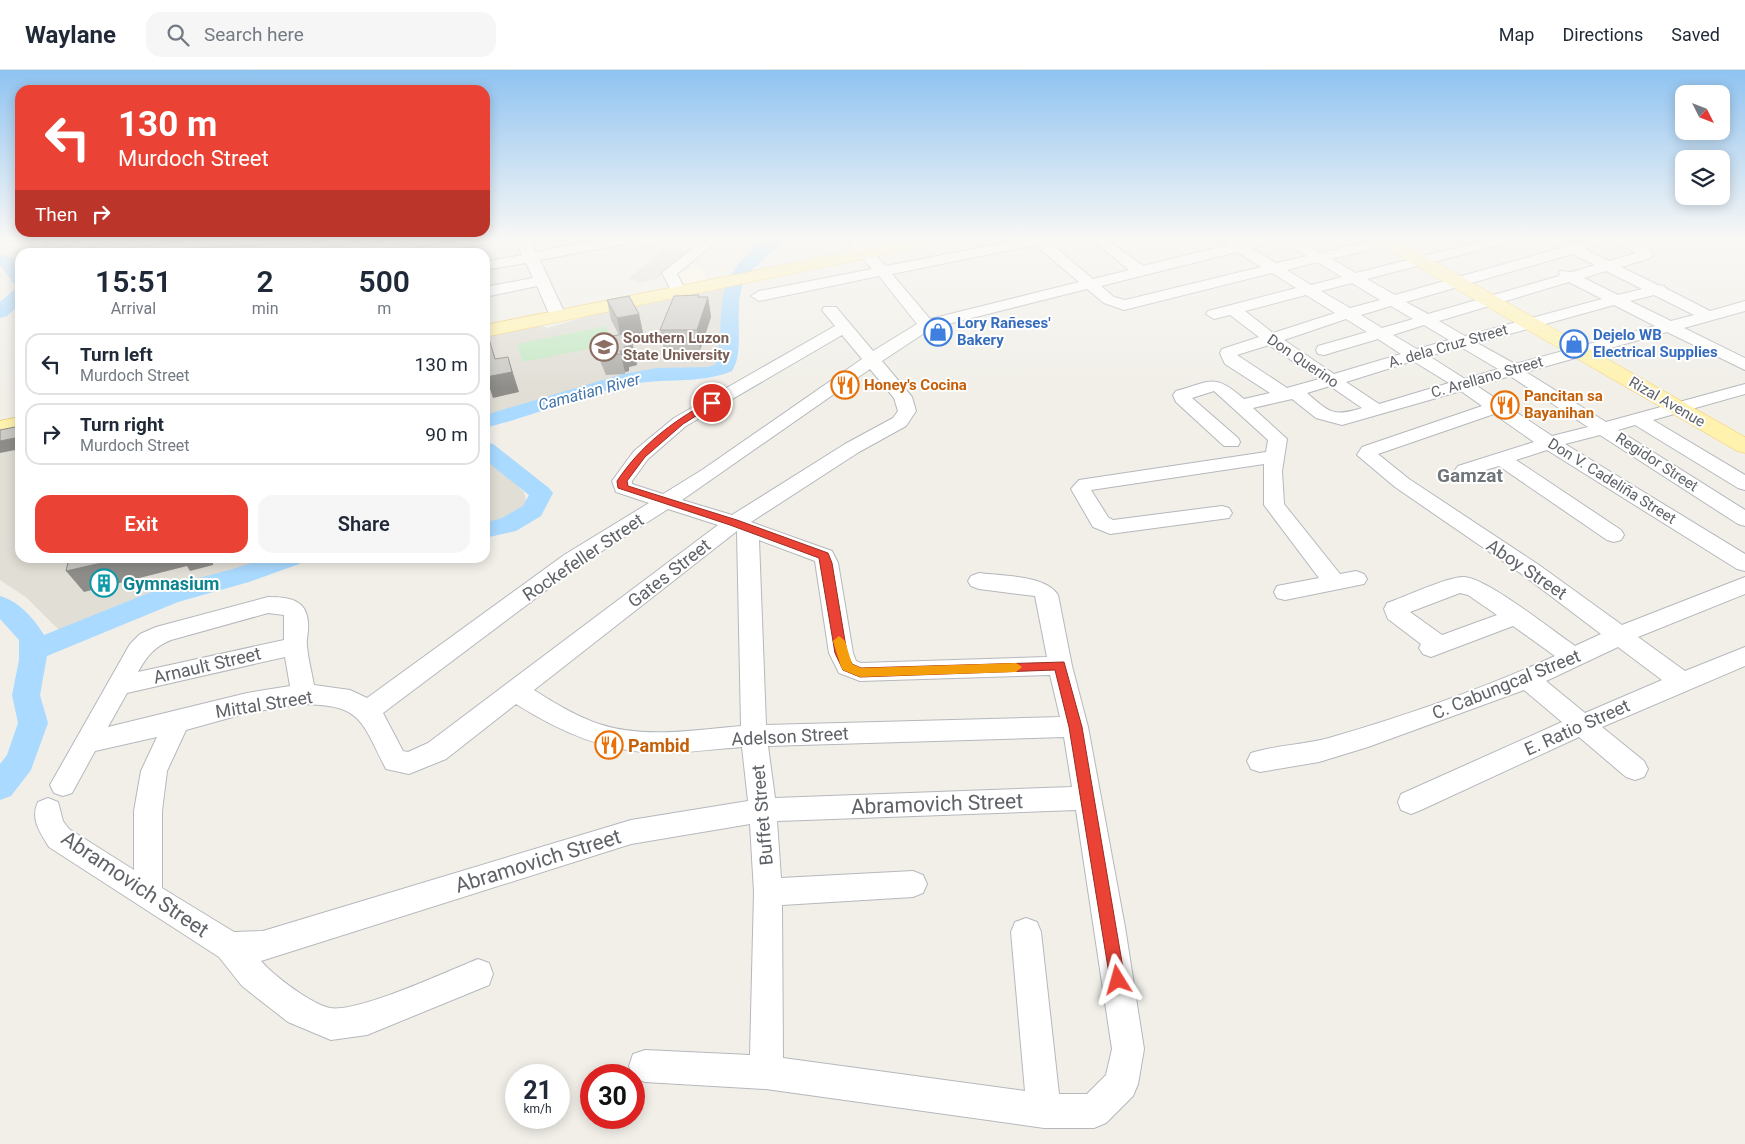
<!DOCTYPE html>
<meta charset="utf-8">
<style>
body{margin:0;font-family:Roboto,sans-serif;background:#f6f6f7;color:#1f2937;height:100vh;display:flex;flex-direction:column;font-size:19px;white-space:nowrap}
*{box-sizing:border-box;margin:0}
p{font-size:16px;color:#747a83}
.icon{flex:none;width:28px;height:28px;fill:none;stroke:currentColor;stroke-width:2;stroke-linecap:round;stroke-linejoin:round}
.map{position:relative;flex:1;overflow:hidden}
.sheet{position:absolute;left:15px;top:178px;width:475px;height:315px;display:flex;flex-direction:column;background:#fff;border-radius:15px;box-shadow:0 2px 12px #0003}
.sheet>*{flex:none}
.top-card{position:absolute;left:15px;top:15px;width:475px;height:152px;border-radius:15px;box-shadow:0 2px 12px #0003;background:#ea4335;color:#fff;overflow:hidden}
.needle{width:32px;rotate:132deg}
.fabs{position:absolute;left:1675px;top:15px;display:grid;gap:10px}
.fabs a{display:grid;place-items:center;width:55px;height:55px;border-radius:10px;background:#fff;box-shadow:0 2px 12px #0003;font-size:25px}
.speed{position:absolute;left:505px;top:994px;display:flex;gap:10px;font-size:25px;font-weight:700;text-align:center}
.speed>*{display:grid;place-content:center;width:65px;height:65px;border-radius:50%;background:#fff;box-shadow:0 2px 12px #0003;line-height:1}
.speed small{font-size:12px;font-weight:400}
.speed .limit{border:8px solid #d22;background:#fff;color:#111}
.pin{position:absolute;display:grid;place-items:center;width:42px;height:42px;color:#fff;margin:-21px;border:2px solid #fff;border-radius:50%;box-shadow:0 1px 5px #0007}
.me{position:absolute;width:55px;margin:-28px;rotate:352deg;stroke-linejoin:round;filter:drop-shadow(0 0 4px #0008)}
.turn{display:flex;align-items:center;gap:18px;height:105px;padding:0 20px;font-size:22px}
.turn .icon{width:65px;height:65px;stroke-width:2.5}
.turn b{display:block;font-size:35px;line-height:42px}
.then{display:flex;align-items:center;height:48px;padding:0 20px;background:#0003;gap:10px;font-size:19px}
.eta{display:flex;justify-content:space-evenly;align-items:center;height:85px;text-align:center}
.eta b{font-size:30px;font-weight:600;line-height:35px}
.cta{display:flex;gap:10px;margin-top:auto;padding:10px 20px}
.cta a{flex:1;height:58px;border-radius:15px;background:#ea4335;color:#fff;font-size:20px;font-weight:600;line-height:58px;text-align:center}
.cta a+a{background:#f6f6f7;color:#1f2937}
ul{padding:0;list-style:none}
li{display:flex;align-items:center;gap:15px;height:62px;margin:0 10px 8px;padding:0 10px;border:2px solid #e0e1e3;border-radius:15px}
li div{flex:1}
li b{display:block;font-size:19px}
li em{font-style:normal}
header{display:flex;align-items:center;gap:30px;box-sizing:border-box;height:70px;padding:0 25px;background:#fff;border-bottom:1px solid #e0e1e3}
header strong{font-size:24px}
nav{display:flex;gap:28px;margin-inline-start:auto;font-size:18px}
.search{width:350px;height:45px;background:#f6f6f7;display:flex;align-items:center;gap:12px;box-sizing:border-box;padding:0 18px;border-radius:15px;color:#747a83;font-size:19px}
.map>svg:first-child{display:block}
.commercial{fill:#fef7e0}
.education{fill:#e1ded6}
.green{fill:#c5e8c5}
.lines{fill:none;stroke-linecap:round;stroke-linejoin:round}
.river{fill:#aadaff;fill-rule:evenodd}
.minor-casing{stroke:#b5b8bc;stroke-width:2}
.major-casing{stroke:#f2c960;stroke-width:1}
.minor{fill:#fff;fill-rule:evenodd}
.major{fill:#fff2af;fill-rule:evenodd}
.wall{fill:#afaea9}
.shaded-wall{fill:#8f8d8a}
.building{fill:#cccac5;stroke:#8f8d8a}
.route{fill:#ea4335;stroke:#982c22}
.slow{fill:#f59e0b}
.labels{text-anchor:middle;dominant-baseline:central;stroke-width:4;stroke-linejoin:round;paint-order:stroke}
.far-shop-label{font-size:15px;font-weight:bold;fill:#366cbe;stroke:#fff;text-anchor:start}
.far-education-label{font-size:15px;font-weight:bold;fill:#785e54;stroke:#fff;text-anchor:start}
.far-street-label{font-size:15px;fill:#5f6368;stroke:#fff}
.far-food-label{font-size:15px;font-weight:bold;fill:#c56008;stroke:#fff;text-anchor:start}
.far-water-label{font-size:16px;font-style:italic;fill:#4174aa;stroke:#fff}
.street-label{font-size:18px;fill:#5f6368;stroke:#fff}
.culture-label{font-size:18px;font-weight:bold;fill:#0d838f;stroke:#fff;text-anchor:start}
.food-label{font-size:18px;font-weight:bold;fill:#c56008;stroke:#fff;text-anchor:start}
.neighbourhood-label{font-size:19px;font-weight:bold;fill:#70757a;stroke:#fff}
.near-street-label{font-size:21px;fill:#5f6368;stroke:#fff}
</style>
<header>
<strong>Waylane</strong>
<div class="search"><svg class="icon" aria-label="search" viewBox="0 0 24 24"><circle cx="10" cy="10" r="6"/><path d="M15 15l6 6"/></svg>Search here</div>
<nav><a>Map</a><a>Directions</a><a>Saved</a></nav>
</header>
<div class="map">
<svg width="1745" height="1074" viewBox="0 0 1745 1074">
<rect width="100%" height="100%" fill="#f1efe8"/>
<polygon class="commercial" points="699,196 710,212 681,217 673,203"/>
<g class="education">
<polygon points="665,179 688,182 657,209 639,213 629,208"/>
<polygon points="727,217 720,296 710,301 657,303 623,310 485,350 485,266 526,258 541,256 548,258 591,245"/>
<polygon points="20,361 20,488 273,488 153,526 60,561 27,528 0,510 0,365"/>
<polygon points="485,384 524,422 528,439 507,452 485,457"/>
</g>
<polygon class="green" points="606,256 613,274 523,292 517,274"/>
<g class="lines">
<g class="river">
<path d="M767 168H785C772 187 750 193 742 217 734 241 745 283 732 301 699 315 662 307 627 315 579 326 533 346 485 358V345L623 304 656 298 708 297 716 294C728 231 707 213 767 168Z"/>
<path d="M0 184C22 189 20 195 20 215L14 214 0 195Z"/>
<polygon points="20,219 20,234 7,246 0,248 0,232 14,220"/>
<polygon points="485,372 493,374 549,418 553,423 541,446 516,461 485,468 485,452 500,449 523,436 529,425 485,390"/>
<path d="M266 488H302L299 494 249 512 178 532 47 586 40 625 48 653 31 700 11 726 0 730V694L7 685 18 653 12 625 19 590V570L0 549V526C18 531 34 548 44 565L161 518 233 499Z"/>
</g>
<g class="minor-casing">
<g id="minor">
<polygon points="31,168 47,168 43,172 53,182 38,182 27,172"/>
<polygon points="91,168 110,168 108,171 76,182 57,182 59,179"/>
<polygon points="271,168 273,170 271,173 266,174 201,177 162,182 127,182 134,178 201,169"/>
<path d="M326 168H345L369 177 387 168H404C387 190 357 182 336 174L312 182H293L295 179Z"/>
<polygon points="476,168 505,168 498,172 439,182 410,182 417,178"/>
<path d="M515 168H529L536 182C556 178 651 157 662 172L655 176 634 172 540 190 566 246 558 251 550 246 537 216 485 227V217L533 208 526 193 485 200V192L522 185Z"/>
<polygon points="705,168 720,168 677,204 687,223 684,226 674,226 662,203"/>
<path d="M845 168H859L886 196 1029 168H1055L1049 172 1093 209 1129 200 1090 168H1105L1143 196 1227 175 1224 172 1231 168 1241 172 1259 168H1295L1321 183 1383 168H1406L1404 171 1332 189 1356 203 1495 168H1517L1515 171 1367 209 1395 225 1560 178 1546 171 1544 168H1561L1574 174C1597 166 1636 160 1653 183L1650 188 1621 197 1658 215 1664 216 1667 219 1710 241 1745 231V241L1684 258 1745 288V300L1667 262 1526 302 1606 352 1745 314V324L1653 350 1745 405V420L1738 418 1635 355 1618 360 1745 440V456L1738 454 1600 365 1565 374 1745 484V501L1737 499 1547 380 1516 390 1621 460 1624 465 1621 470 1614 472 1607 470 1499 396 1465 406 1458 404 1455 400 1458 396 1534 372 1494 344 1378 384 1409 409 1539 495 1622 555 1745 507V524L1638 567 1685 601 1745 577V596L1602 657 1644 691 1648 699 1644 707 1635 710 1626 707 1579 667 1421 740 1411 744 1401 740 1398 732 1401 724 1562 652 1524 620 1368 677 1319 692 1260 702 1251 699 1247 691 1251 683C1276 675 1303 675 1329 668 1405 646 1483 619 1555 586L1513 556 1431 587 1423 584 1419 578 1421 574 1388 549 1384 539 1387 533C1405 527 1446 507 1464 507 1487 508 1553 561 1575 576L1601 564 1523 505 1395 417 1357 385 1362 377 1482 336 1461 321 1342 355 1316 348 1292 329 1253 338 1287 369 1282 401 1284 434 1340 504 1356 501 1364 504 1367 509 1364 514 1285 530 1277 528 1274 522 1277 516 1319 508 1264 435V394L1091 420 1108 447 1113 450 1222 436 1229 438 1232 443 1229 448 1110 464 1093 457 1071 419 1079 410 1266 382 1268 370 1214 321 1192 328 1238 368 1240 372 1238 376H1224L1176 332 1173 325 1176 321C1212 311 1214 303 1244 329L1270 323 1225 294 1220 283 1222 279 1259 267 1230 245 1214 249 1206 244 1208 241 1296 218 1272 203 1124 240 1104 233 1087 219 932 258 882 291 912 327 916 341 906 356 859 382 751 452 832 481 838 493 853 583 856 591 861 593 1047 587 1035 526 979 519 971 516 968 511 971 506 979 503C1001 506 1046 505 1058 525L1072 596 1088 657 1125 857 1144 979 1138 1014 1133 1026 1106 1053 1094 1058H1044L766 1019 645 1012 634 1008 629 996 633 984 645 980 750 985 754 822 750 754 631 774 261 891C274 906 311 934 330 938 358 943 448 901 478 889L489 893 493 904 489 915 367 965 331 970 288 952 242 916 219 887 49 777C40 762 30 749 38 732L48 728 58 732 63 751 69 759 134 800V741L141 701 157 667 95 681 72 723 63 726 54 723 50 715 130 574 140 564 156 557 268 527C288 527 307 529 308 553 309 561 306 569 307 576 308 589 312 603 314 615L350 620 367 628 564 485 649 433 616 422 612 411 634 381 674 348 835 256 822 240 824 237H836L873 281 917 254 879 206 759 231 751 226 759 221 872 199ZM1280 170 1281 171 1307 186 1276 193 1251 178ZM1612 170 1636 183 1609 191 1585 179ZM1035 175 1079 212 930 249 892 204ZM1237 182 1261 197 1125 230 1114 227 1101 216ZM1572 184 1595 195 1572 202 1560 201 1559 206 1428 244 1406 232ZM1317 192 1342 207 1311 215 1287 200ZM1606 201 1642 219 1618 225 1584 208ZM1569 212 1602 229 1465 266 1439 251ZM1352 213 1380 230 1350 238 1321 221ZM1306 225 1335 243 1273 263 1245 241ZM1654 225 1694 245 1671 251 1630 231ZM1614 235 1655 256 1515 294 1477 273ZM1391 236 1413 249 1382 258 1361 245ZM1346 249 1367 262 1318 276 1316 280 1318 284 1324 285 1378 269 1401 284 1334 304 1284 270ZM1424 255 1449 270 1417 279 1393 265ZM842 265 862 289 702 400 663 424 632 414V411L648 389 686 356ZM1269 275 1319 309 1287 318 1237 285ZM1461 277 1498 299 1465 309 1429 286ZM1413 291 1449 313 1379 334 1346 312ZM870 299 894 328 898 341 893 348 845 374 732 445 682 430ZM1510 306 1588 357 1552 366 1477 316ZM1330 316 1362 338C1333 347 1330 343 1307 323ZM668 439 718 455 428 673 408 682 403 681 383 643 580 495ZM737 461 741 656C694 660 645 669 599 654 576 646 554 633 534 620ZM759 470 815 491 829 583 839 603 860 611 1050 605 1060 647 766 655ZM1460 523 1468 525 1497 545 1442 565 1410 542ZM268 543 284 545V570L138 602C147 586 154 577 171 570ZM1618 577 1662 610 1585 643 1546 611ZM285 587 290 616 247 623 108 657 127 623ZM302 634C362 635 361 650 386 699L409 704 446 689 516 634C560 662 606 682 659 683 687 683 715 679 742 677L748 731 631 750 263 861 234 862 162 818V741L167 701 186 660 247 643ZM1064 667 1072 717 775 728 768 676ZM1076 740 1112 979 1106 1005 1087 1024H1059L1041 862 1037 852 1026 848 1015 852 1011 862 1025 1021 783 988 782 835 913 827 923 823 927 814 923 805 913 801 781 808 777 751Z"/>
</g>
</g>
<g class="major-casing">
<g id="major">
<polygon points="918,168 950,168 947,172 941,173 485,267 485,255"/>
<polygon points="1373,168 1393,168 1745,367 1745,383 1737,381 1375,172"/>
<polygon points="20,347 20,361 0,365 0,351"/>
</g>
</g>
<use href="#minor" class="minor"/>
<use href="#major" class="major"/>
</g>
<g class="wall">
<polygon points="699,227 708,227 711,247 700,280 664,280 660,260"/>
<polygon points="607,230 639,244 643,263 629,267 637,295 629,297 629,301 625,302 625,304 606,305 601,293 596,273 609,271 608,267 619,265 611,250"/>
</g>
<g class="shaded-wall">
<polygon points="708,227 711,247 700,280 697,260"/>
<polygon points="639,244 643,263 621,268 617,248"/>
<polygon points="485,255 500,304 508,287 519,322 493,328 486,307"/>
<polygon points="633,275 637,295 629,297 629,301 625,302 620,281 624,277"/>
<polygon points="20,367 20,379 0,383 0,371"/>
<polygon points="123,488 213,488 213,495 190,501 187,496 84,522 66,501"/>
</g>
<g class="building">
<polygon points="699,225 698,227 708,227 697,260 660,260 674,226"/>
<polygon points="629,226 639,244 617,248 607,230"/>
<polygon points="485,256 495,289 508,287 512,302 486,307 485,300"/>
<polygon points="628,263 633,275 624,277 625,280 620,281 621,284 601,285 596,273 609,271 608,267"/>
<polygon points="20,356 20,367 0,371 0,360"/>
<polygon points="69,488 123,488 66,501"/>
</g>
<linearGradient id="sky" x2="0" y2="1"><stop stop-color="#8fc3f1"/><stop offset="0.53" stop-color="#f9f8f5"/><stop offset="1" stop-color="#f9f8f5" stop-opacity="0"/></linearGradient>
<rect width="1745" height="318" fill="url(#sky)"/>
<path class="route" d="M709 331 717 333 683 354 645 387 627 411 628 416 737 450 828 483 832 493 847 583 852 594 861 598 1064 592 1082 657 1125 910 1123 915 1118 917 1112 915 1110 910 1069 657 1055 600 860 607 843 600 835 583 819 488 730 455 618 418 617 411C642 374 671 353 709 331Z"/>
<polygon class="slow" points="839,566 845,571 852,594 861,598 1016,593 1022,597 1016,602 860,607 843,600 841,597 833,571"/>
<defs>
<g id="shop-ring" transform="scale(1.4375)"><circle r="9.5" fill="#fff" stroke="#3f7fe0" stroke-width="1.5"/><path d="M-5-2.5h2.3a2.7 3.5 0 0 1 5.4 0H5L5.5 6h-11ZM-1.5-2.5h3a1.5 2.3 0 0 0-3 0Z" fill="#3f7fe0"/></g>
<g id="university-ring" transform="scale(1.4375)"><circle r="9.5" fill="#fff" stroke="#8d6e63" stroke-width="1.5"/><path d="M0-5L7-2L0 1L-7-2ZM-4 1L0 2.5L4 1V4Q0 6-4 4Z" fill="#8d6e63"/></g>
<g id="restaurant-ring" transform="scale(1.4375)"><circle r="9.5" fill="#fff" stroke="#e8710a" stroke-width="1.5"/><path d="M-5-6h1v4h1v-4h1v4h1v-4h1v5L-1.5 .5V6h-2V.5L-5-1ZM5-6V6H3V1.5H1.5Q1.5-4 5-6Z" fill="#e8710a"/></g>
<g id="building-ring" transform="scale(1.4375)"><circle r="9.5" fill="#fff" stroke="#0f9aa8" stroke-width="1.5"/><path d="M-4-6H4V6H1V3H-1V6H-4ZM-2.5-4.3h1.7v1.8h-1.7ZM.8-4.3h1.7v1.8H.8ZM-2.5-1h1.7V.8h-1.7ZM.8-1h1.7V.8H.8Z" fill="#0f9aa8"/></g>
</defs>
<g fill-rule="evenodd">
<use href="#shop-ring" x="938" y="262"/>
<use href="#shop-ring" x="1574" y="274"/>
<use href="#university-ring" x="604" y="277"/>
<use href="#restaurant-ring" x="845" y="315"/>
<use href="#restaurant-ring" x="1505" y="335"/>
<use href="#building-ring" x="104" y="513"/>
<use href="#restaurant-ring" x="609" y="675"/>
</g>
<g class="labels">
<g class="far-shop-label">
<text x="957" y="253">Lory Rañeses'<tspan x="957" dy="17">Bakery</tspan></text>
<text x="1593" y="265">Dejelo WB<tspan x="1593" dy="17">Electrical Supplies</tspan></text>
</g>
<g class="far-education-label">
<text x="623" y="268">Southern Luzon<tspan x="623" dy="17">State University</tspan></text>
</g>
<g class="far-street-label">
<text transform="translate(1448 276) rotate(-16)">A. dela Cruz Street</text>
<text transform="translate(1303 291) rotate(34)">Don Querino</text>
<text transform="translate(1487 307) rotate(-16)">C. Arellano Street</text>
<text transform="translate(1667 332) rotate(30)">Rizal Avenue</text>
<text transform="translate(1657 392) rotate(33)">Regidor Street</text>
<text transform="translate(1612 411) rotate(32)">Don V. Cadeliña Street</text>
</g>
<g class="far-food-label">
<text x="864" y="315">Honey's Cocina</text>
<text x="1524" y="326">Pancitan sa<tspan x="1524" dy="17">Bayanihan</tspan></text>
</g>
<g class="far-water-label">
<text transform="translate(589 322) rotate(-15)">Camatian River</text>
</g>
<g class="street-label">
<text transform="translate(583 487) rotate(-34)">Rockefeller Street</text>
<text transform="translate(1527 499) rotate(34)">Aboy Street</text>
<text transform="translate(669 503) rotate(-38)">Gates Street</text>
<text transform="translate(207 595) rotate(-13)">Arnault Street</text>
<text transform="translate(1506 614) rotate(-22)">C. Cabungcal Street</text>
<text transform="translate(264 634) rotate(-9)">Mittal Street</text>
<text transform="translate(1577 657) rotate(-24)">E. Ratio Street</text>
<text transform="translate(790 666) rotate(-3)">Adelson Street</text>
<text transform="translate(762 745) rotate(-95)">Buffet Street</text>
</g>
<g class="culture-label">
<text x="123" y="513">Gymnasium</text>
</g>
<g class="food-label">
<text x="628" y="675">Pambid</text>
</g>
<g class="neighbourhood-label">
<text x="1470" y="405">Gamzat</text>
</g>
<g class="near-street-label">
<text transform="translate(937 734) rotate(-2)">Abramovich Street</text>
<text transform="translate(538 791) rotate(-17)">Abramovich Street</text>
<text transform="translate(135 814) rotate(34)">Abramovich Street</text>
</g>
</g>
</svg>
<div class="fabs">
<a><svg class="needle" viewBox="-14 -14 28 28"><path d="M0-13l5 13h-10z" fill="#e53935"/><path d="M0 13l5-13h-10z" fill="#747a83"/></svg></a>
<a><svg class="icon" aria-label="layers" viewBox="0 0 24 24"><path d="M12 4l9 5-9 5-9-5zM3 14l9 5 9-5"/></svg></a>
</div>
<div class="speed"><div>21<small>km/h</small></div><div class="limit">30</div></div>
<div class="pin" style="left:712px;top:333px;background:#d93025"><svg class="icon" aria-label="arrive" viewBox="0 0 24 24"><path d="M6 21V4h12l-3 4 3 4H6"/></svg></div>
<svg class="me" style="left:1118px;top:910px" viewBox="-20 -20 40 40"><path d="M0-17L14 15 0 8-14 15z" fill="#ea4335" stroke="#fff" stroke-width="4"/></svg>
<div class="top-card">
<div class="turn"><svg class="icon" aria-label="left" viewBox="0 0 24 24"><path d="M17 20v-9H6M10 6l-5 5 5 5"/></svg><div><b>130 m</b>Murdoch Street</div></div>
<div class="then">Then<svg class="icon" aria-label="right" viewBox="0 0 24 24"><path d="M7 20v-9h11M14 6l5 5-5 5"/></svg></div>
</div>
<section class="sheet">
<div class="eta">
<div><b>15:51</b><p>Arrival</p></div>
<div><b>2</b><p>min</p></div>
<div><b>500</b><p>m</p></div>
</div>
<ul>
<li><svg class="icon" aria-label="left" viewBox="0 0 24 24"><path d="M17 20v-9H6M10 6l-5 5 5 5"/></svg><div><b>Turn left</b><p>Murdoch Street</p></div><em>130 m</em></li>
<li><svg class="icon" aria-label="right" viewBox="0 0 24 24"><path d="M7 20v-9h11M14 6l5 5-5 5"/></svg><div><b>Turn right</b><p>Murdoch Street</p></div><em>90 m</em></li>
</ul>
<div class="cta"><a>Exit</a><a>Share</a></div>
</section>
</div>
